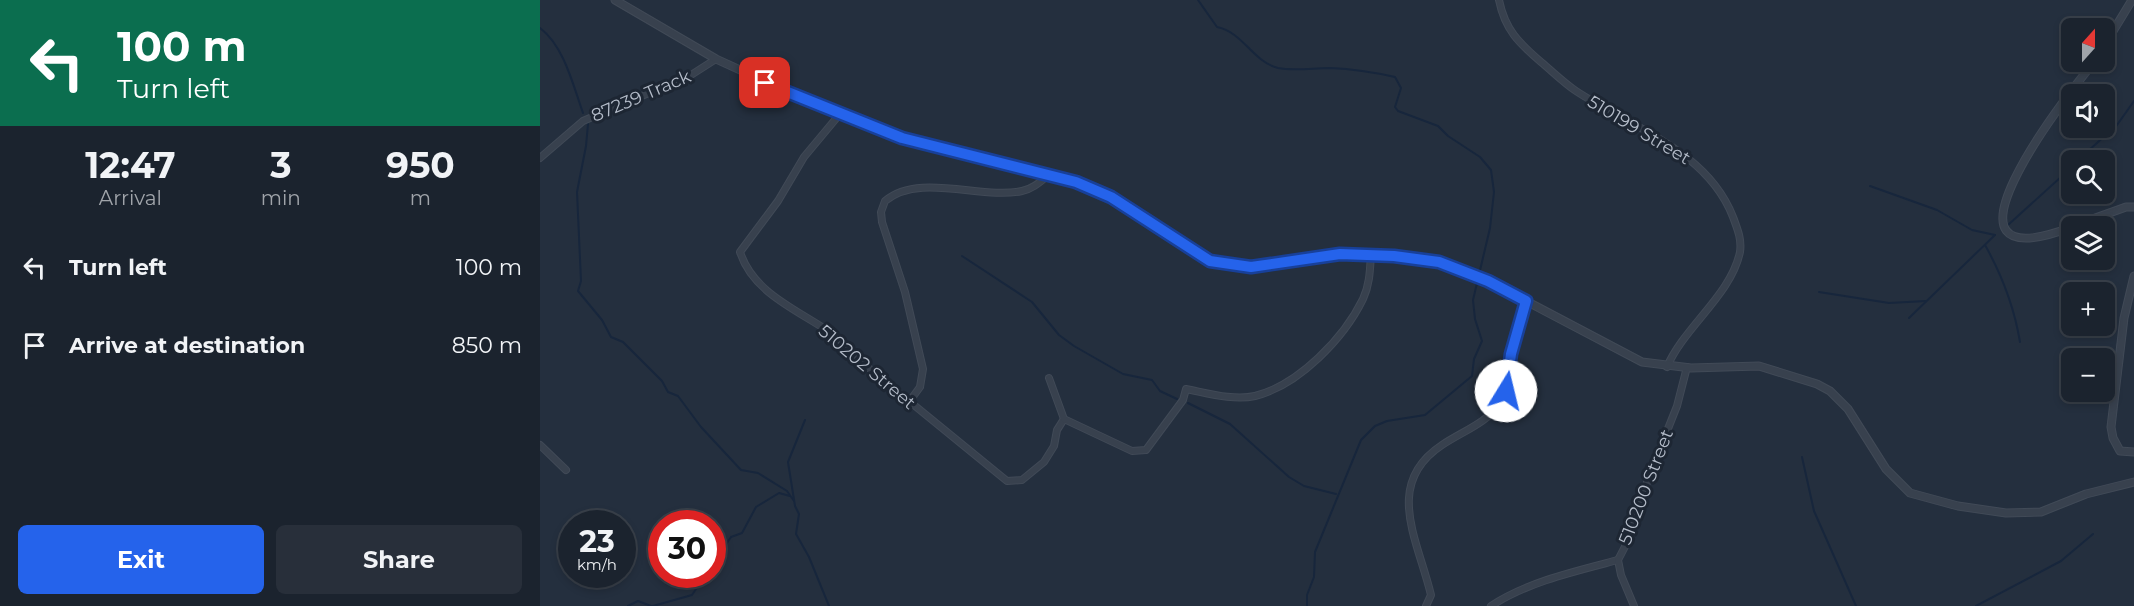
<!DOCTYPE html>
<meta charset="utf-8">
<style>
body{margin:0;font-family:Montserrat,sans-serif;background:#282f3a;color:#f1f3f6;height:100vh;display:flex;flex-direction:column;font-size:22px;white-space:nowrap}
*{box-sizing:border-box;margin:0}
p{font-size:20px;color:#a0a4aa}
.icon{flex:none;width:33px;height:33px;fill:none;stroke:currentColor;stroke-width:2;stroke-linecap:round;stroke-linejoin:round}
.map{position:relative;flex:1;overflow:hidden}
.panel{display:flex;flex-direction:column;background:#1b232e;width:540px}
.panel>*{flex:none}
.hud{background:#0b6e4f;color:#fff;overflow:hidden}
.needle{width:39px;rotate:21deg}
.fabs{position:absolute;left:1521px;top:18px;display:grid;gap:12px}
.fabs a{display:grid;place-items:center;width:54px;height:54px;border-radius:9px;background:#1b232e;box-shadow:0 3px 9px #0003,0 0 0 2px #39404a;font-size:30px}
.speed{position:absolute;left:18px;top:510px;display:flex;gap:12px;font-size:30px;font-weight:700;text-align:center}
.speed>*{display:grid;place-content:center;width:78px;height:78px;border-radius:50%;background:#1b232e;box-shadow:0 3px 9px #0003,0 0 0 2px #39404a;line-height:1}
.speed small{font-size:15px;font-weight:400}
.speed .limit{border:9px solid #d22;background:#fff;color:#111}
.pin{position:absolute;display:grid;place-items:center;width:51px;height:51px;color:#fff;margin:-26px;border-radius:12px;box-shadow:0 3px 9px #0006}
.me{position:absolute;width:66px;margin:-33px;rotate:9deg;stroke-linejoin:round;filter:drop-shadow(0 0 4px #0008)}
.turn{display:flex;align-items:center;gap:21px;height:126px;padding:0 18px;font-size:27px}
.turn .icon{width:78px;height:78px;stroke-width:2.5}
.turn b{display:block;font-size:42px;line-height:51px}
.eta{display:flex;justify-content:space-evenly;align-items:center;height:102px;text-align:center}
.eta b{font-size:36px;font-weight:700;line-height:42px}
.action{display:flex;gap:12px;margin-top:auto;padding:12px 18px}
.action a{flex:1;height:69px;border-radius:9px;background:#2563eb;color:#fff;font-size:24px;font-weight:700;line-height:69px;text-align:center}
.action a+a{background:#282f3a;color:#f1f3f6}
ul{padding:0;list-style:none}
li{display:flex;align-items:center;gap:18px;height:78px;padding:0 18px}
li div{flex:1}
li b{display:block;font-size:22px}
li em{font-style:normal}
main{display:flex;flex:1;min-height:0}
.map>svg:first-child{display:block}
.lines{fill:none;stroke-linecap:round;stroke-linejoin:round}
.stream{stroke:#17263c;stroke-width:2}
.minor-casing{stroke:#414a57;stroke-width:8}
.tertiary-casing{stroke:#414a57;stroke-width:9}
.minor{stroke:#38414e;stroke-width:6}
.tertiary{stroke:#38414e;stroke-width:7}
.route-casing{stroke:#184099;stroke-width:15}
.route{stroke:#2563eb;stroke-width:10}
.labels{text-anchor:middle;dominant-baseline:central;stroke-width:6;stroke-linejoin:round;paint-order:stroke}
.street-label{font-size:18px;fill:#b4bcc9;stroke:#1d2633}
</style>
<main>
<section class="panel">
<div class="hud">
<div class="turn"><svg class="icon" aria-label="left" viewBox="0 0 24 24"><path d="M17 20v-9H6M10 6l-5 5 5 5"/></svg><div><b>100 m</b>Turn left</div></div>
</div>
<div class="eta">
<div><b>12:47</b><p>Arrival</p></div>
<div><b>3</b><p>min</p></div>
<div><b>950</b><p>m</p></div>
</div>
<ul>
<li><svg class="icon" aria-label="left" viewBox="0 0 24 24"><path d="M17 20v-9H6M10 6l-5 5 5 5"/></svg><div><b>Turn left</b></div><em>100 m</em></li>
<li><svg class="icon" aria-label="arrive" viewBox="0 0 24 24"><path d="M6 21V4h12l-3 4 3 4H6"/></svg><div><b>Arrive at destination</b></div><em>850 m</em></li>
</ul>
<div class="action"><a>Exit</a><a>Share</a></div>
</section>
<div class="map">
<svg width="1594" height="606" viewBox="0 0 1594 606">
<rect width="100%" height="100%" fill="#242f3e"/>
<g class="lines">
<g class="stream">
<path d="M658 0 677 27C703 32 713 62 738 68 754 71 773 68 790 68 812 69 833 72 855 77L861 88 855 107 858 111 898 126 908 136 940 157 951 170 954 192 950 228 933 300 935 319 942 341 934 359 932 376 885 415 847 421 835 426 821 440 775 552 774 577 767 595V606"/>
<path d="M0 28C24 46 33 85 43 113"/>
<polyline points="48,124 46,146 37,192 41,281 38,291 62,320 71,337 83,342 122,381 128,392 138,396 161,427 201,470 218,473 247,491 254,501"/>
<polyline points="1538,160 1577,125 1594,101"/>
<polyline points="1330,186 1397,210 1432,230 1455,235"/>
<polyline points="1468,225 1532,167"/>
<path d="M1445 245C1463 277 1474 306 1480 342"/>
<polyline points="422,256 492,302 519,335 534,346 583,374 612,380 620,391 637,399"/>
<polyline points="1279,292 1349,303 1386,301"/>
<polyline points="1369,318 1455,235"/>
<polyline points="648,403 690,424 749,477 764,486 796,494"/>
<polyline points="265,420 248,462 255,506 259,514 256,534 269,557 289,606"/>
<polyline points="1262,457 1274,511 1316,606"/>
<polyline points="172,565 191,537 202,533 216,507 239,493 250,496"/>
<polyline points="88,606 98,601 111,606"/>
<polyline points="113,606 152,595 166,574"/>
<polyline points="1436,606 1521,561 1553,534"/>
</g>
<g class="minor-casing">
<g id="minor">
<path d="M959 0C965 30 979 43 1001 62 1013 72 1024 83 1036 91 1092 128 1167 150 1193 217 1197 228 1202 239 1200 252 1191 295 1144 327 1127 367"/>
<path d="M299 115 264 157 238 201 200 252C214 295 261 311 294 335 308 345 318 359 331 370 376 407 421 444 467 481L482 480 504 462 514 446 517 430 524 419"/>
<polyline points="0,158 43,121 151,75 176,59"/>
<path d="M509 378 524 419 592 451 606 450 643 400 646 389C667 393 694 401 715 396 759 385 804 338 823 299 830 284 830 269 831 253"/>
<path d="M369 402 380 387 383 369 365 292 342 222 341 212 345 201C379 172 442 200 482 191 493 189 501 181 510 174"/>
<polyline points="0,445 26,470"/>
<path d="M886 606 891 595C878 540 843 484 902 445 923 431 945 424 961 403L986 301"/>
<path d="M951 606C987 582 1036 571 1078 560"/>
<polyline points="1094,606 1081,575 1078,560 1091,535 1108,479 1137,406 1147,367"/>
</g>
</g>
<g class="tertiary-casing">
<g id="tertiary">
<polyline points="75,0 176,59 299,115 362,138 536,182 571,197 670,261 711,267 800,254 831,253 899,262 948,281 1102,362 1151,368 1219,366 1277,384 1290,391 1308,409 1346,469 1370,493 1418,506 1466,513 1501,512 1546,494 1594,482"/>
<polyline points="1564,46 1592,0"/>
<polyline points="1533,226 1586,207 1594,207"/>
<path d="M1532 227C1378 285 1525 98 1554 62"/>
<polyline points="1594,276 1584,318 1571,427 1573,438 1580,451 1594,452"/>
</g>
</g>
<use href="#minor" class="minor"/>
<use href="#tertiary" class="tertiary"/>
</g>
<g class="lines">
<g class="route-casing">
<polyline id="route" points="225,83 362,138 536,182 571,197 670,261 711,267 800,254 854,256 899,262 948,281 986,301 971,354 966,391"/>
</g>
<use href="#route" class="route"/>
</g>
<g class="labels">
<g class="street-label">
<text transform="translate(101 96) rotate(-23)">87239 Track</text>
<text transform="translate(1099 130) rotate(31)">510199 Street</text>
<text transform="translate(327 367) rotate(40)">510202 Street</text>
<text transform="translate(1106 487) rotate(-69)">510200 Street</text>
</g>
</g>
</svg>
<div class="fabs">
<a><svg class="needle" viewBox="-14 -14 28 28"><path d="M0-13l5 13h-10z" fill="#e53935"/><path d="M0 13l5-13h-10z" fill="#a0a4aa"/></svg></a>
<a><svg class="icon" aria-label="sound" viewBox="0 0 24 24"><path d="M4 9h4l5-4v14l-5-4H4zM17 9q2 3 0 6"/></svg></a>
<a><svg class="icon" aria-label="search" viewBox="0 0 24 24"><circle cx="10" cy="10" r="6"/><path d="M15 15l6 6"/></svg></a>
<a><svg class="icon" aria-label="layers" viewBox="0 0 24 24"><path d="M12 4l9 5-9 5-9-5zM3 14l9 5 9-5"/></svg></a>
<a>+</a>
<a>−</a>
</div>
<div class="speed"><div>23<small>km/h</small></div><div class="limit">30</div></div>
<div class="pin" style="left:225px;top:83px;background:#d93025"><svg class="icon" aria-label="arrive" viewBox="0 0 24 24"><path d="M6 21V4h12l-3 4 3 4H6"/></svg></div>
<svg class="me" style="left:966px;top:391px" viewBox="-20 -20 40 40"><circle r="19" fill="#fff"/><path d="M0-13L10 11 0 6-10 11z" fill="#2563eb"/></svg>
</div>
</main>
